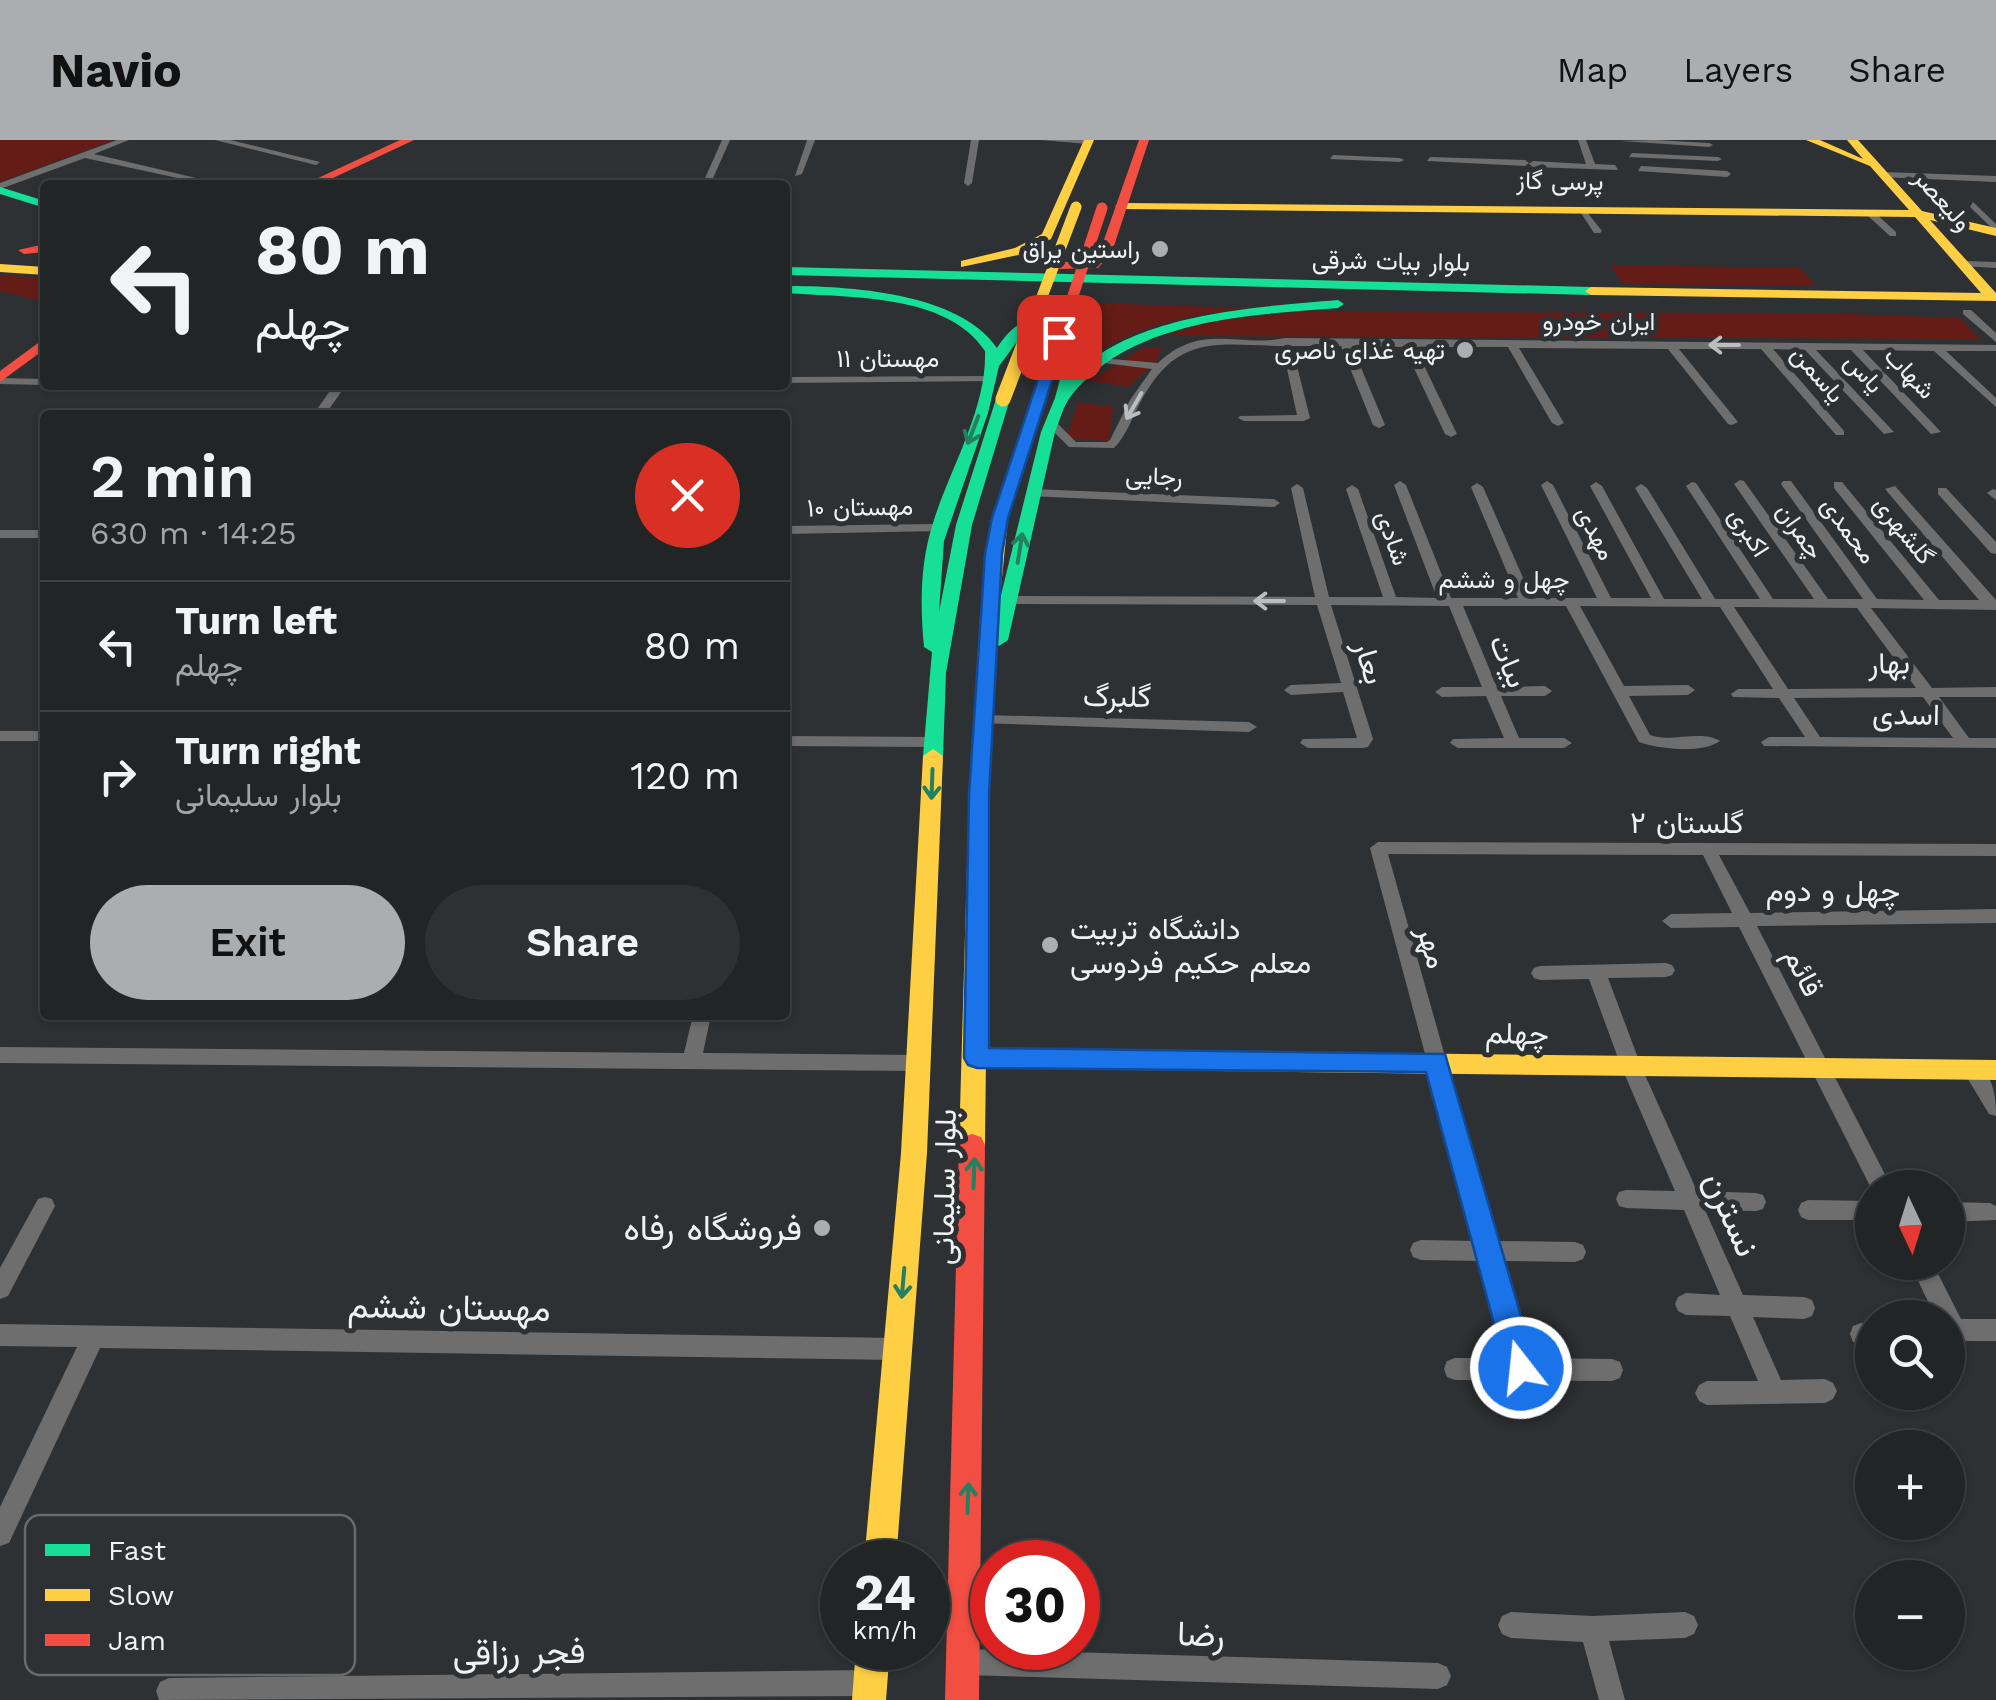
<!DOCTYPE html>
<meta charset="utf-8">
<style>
body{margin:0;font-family:"Work Sans",Vazirmatn,sans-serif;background:#2e3132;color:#f1f3f6;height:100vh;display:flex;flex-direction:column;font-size:38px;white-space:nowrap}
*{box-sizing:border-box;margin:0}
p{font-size:32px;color:#a2a5a7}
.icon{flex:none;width:55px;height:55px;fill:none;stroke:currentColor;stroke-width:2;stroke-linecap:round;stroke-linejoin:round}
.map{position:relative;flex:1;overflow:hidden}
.details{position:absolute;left:40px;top:270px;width:750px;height:610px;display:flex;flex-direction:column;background:#222526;border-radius:10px;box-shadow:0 2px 8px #0004,0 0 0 2px #3f4243}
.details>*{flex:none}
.hud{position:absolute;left:40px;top:40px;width:750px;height:210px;border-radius:10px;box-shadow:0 2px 8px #0004,0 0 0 2px #3f4243;background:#222526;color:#f1f3f6;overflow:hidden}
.needle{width:65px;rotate:176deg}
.controls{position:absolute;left:1855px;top:1030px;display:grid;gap:20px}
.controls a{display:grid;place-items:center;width:110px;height:110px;border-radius:50%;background:#222526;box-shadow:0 2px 8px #0004,0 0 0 2px #3f4243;font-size:50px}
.speed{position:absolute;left:820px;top:1400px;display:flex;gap:20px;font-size:50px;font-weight:700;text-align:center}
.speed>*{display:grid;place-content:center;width:130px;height:130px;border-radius:50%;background:#222526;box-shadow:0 2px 8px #0004,0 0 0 2px #3f4243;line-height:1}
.speed small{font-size:25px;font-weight:400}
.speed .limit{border:15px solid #d22;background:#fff;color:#111}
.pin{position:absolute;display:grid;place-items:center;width:85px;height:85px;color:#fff;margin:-42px;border-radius:20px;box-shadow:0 5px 15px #0006}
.me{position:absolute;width:110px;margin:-55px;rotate:344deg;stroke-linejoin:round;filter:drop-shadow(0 0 8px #0008)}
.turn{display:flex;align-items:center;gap:35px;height:210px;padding:0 50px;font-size:45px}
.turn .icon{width:130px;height:130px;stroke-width:2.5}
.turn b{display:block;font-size:70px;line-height:85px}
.round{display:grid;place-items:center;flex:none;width:105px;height:105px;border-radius:52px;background:#2e3132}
.head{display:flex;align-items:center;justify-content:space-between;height:170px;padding:0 50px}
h1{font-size:60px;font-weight:600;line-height:75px}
.cta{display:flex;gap:20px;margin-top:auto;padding:20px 50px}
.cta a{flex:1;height:115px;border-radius:60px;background:#abaeb0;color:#111;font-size:40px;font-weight:600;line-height:115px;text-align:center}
.cta a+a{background:#2e3132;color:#f1f3f6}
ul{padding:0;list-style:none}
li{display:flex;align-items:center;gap:30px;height:130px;padding:0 50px;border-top:2px solid #3f4243}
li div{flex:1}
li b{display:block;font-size:38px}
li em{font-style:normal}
header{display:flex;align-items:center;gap:60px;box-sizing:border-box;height:140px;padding:0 50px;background:#abaeb0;color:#111}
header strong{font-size:48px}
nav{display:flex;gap:55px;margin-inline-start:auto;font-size:35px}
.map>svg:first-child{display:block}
.green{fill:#661c16}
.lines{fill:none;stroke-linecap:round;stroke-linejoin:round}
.street{fill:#6f6e6e;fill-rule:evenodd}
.fast{fill:#16e098;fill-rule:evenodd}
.slow{fill:#ffcf43;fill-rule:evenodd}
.jam{fill:#f24e42;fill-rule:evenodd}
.slow-bridge-far1{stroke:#ffcf43;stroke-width:11}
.slow-bridge{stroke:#ffcf43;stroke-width:15}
.jam-bridge-far1{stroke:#f24e42;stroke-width:11}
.jam-bridge{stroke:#f24e42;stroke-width:15}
.oneway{stroke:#bcbdbe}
.oneway2{stroke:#238061}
.route{fill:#1a73e8;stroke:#114b97;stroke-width:2.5}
.poi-dot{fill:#abaeb0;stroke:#2d3134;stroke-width:4}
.labels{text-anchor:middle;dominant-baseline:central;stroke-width:10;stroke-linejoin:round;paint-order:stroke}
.far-street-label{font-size:25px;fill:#eff2f3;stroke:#2d3134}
.far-poi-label{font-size:25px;fill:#eff2f3;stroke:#2d3134;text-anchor:end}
.street-label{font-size:30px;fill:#eff2f3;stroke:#2d3134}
.poi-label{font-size:30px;fill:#eff2f3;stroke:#2d3134;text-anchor:start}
.near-street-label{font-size:35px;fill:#eff2f3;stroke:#2d3134}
.near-poi-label{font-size:35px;fill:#eff2f3;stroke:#2d3134;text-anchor:end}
.key{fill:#2d3134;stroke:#676b6d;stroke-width:2.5}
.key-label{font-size:28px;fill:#eff2f3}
</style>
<header>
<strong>Navio</strong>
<nav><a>Map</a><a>Layers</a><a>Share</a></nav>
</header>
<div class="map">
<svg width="1996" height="1560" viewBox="0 0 1996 1560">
<rect width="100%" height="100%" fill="#2e3133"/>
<g class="green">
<polygon points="0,0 114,0 0,42"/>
<polygon points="1610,125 1799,128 1816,146 1623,144"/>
<polygon points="0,135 45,138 45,162 0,151"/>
<path d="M1090 163 1241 168C1180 177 1123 189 1074 229L1081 185Z"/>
<polygon points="1301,172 1818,173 1960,178 1980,199 1166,196 1206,182"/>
<polygon points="1143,208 1161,208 1157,221 1128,247 1089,241"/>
<polygon points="1078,262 1113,267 1109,301 1066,298"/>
</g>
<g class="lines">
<g class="street">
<polygon points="117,0 129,0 94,14 226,45 210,45 85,18 0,49 0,43"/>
<polygon points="215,0 230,0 320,22 316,25"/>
<polygon points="722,0 730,0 710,45 702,45"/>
<polygon points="807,0 815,0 802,34 795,36"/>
<polygon points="971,0 979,0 972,43 968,46 964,43"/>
<polygon points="1041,0 1090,0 1092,2 1088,4"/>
<polygon points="1578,0 1586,0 1595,24 1615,25 1618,30 1533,27 1529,24 1533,21 1586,24"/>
<polygon points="1655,0 1709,3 1713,5 1709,7 1621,1"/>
<polygon points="1632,13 1718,17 1722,19 1718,21 1629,17"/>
<polygon points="1333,15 1400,18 1404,20 1400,22 1330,19"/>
<polygon points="1430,17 1525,20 1529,23 1525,26 1427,21"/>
<polygon points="1641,26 1727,31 1731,34 1727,37 1638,31"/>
<polygon points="1883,32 1996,36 1996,42 1880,37"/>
<polygon points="1973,62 1996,84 1996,92 1970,67"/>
<polygon points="1577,67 1583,67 1602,91 1600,93 1594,93"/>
<polygon points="1867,71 1873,71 1896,92 1896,96 1890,96 1867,75"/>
<polygon points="1963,121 1996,122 1996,128 1960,126 1958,124"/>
<polygon points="1963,170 1971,170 1996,193 1996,202 1963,174"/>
<path d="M1286 198 1996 205V211H1946L1996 258V267L1934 211 1863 210 1941 292 1931 294 1851 210H1816L1894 292 1884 294 1805 210 1773 209 1844 291V295H1836L1761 209H1679L1738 282 1732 285 1728 284 1668 209 1519 208 1564 283 1558 286 1552 283 1508 207H1415L1457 294 1451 297 1445 294 1404 207 1352 206 1385 285 1379 288 1373 285 1341 206H1292L1310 278 1304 281H1244L1238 278 1240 276 1297 275 1282 206C1216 205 1178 193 1141 261 1132 277 1127 295 1114 308L1069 307 1046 284 1056 282 1076 302H1107L1110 300 1130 260 1152 229 1104 223 1100 222V218L1158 223C1202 182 1236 208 1286 198Z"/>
<polygon points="992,236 996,237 996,241 785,243 785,237"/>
<polygon points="0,238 45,239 46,245 0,244"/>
<polygon points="334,245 346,245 325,275 313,275"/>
<path d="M1740 340 1744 341 1828 459H1863L1781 344 1783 341H1791L1877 459 1924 460 1834 348V342H1842L1939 460H1979L1885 349 1895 346 1996 460V470L1871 468 1932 548 1996 547V557H1939L1969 598H1996V608L1764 606 1761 602 1769 597H1805L1779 558 1733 557 1731 554 1738 549H1773L1720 467 1580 466 1624 546 1688 545 1695 550 1688 555 1629 556 1650 595C1671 603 1702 589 1720 601 1702 614 1659 609 1639 602L1566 466H1463L1497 547 1545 546 1552 551 1545 556H1501L1519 598H1564L1572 603 1564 608H1458L1450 603 1453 599 1504 598 1486 556 1442 557 1435 552 1442 547H1482L1449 466 1331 465 1373 599 1368 607 1363 608H1308L1300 603 1303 599 1357 598 1343 552 1291 555 1284 550 1291 545 1341 543 1317 465 1012 464 1005 460 1012 456 1315 457 1291 348 1297 344 1303 348 1329 457H1383L1346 349 1352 345 1358 349 1396 457 1437 458 1394 345 1400 341 1406 345 1451 458H1518L1471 347 1477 343 1483 347 1532 458H1597L1541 345 1547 341 1553 345 1611 458H1651L1590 346 1596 342 1602 346 1664 459H1702L1635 348 1641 344 1647 348 1715 459H1760L1686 346 1692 342 1696 343 1773 459H1814L1734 344ZM1734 467 1857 468 1916 548 1788 549ZM1923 557 1953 598 1820 597 1794 558Z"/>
<polygon points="1938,348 1946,348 1996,402 1996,414 1991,413 1938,354"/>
<polygon points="1033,349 1274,359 1280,363 1274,367 1029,356 1029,350"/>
<polygon points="1993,349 1996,350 1996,360 1987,353"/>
<polygon points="936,384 941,385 941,391 785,394 785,386"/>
<rect x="0" y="390" width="45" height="8"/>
<polygon points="983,575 1249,582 1257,587 1249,592 978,583 975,580 978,577"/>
<rect x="0" y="591" width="45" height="10"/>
<polygon points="785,596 933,597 941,602 933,607 785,606"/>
<polygon points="1378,702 1996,704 1996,716 1719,715 1750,773 1996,769 1996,783 1757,786 1892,1048 1872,1048 1872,1050 1739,787 1671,788 1662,781 1671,774 1732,773 1703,715 1388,714 1497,1101 1575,1102 1583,1105 1586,1112 1583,1119 1575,1122 1502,1121 1530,1218 1612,1219 1620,1222 1623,1230 1620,1238 1612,1241 1455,1240 1447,1237 1444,1229 1447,1221 1455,1218 1507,1218 1481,1121 1421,1120 1413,1117 1410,1110 1413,1103 1421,1100 1475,1101 1370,708"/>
<polygon points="1666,823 1672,825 1675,830 1672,835 1666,837 1608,838 1641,926 1697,1051 1756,1053 1763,1055 1766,1062 1763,1069 1756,1071 1705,1070 1743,1155 1804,1157 1812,1160 1815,1168 1812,1176 1804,1179 1753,1177 1781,1240 1825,1239 1833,1243 1837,1251 1833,1259 1825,1263 1707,1265 1699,1261 1695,1253 1699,1245 1707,1241 1758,1241 1730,1176 1686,1175 1678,1171 1675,1164 1678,1157 1686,1153 1720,1155 1684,1070 1626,1068 1619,1066 1616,1059 1619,1052 1626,1050 1675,1051 1621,926 1589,839 1540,840 1534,838 1531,833 1534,828 1540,826"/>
<polygon points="693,875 711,875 703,913 919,915 926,917 929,923 926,929 919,931 0,923 0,907 684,913"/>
<path d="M1972 921C1993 932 1996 955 1996 976L1989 974 1962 929 1965 923Z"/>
<polygon points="45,1057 52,1059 55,1066 8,1156 0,1159 0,1128 38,1059"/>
<polygon points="1808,1060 1872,1061 1872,1080 1808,1080 1801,1077 1798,1070 1801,1063"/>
<polygon points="1948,1062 1990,1063 1996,1066 1996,1080 1948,1082"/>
<polygon points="1909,1122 1932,1122 1961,1179 1996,1179 1996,1201 1948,1201 1948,1178 1936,1178"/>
<polygon points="1861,1183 1872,1183 1872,1205 1853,1202 1850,1194 1853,1186"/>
<polygon points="0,1184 898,1198 906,1201 909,1209 906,1217 898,1220 100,1208 9,1403 0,1406 0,1367 77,1207 0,1206"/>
<polygon points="1511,1472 1593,1476 1685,1472 1694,1476 1698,1485 1694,1494 1685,1498 1609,1501 1625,1560 1599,1560 1583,1502 1511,1498 1502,1494 1498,1485 1502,1476"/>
<polygon points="964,1509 1438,1523 1447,1527 1451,1536 1447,1545 1438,1549 964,1535 955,1531 951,1522 955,1513"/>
<polygon points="870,1530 879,1534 883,1543 879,1552 870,1556 159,1560 156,1551 160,1542 169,1538"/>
</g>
<g class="fast">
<polygon points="0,47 45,61 45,68 0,54"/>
<polygon points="785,127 1591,147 1597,151 1591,155 785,135"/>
<path d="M785 146C848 146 959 152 997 208 1017 176 1040 172 1076 179L1086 194 1074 236C1132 173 1258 167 1338 160L1344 164 1338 168C1249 175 1131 179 1071 256 1063 266 1060 280 1055 292L1008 500 999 506 990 500 1041 292 1055 258 1072 194 1067 185 1043 183 1028 187 999 226 988 273 944 401 939 472 956 385 996 259 1008 256 1010 259 972 385 946 533 943 616 933 623 923 616 932 512 924 507C920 465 920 423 933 383 950 328 987 269 985 211 947 153 849 158 787 153Z"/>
</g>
<g class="slow">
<polygon points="1084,0 1094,0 1051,99 1023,114 961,127 961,121 1015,108 1042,94"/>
<polygon points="1806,0 1820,0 1863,19 1847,0 1858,0 1922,71 1996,88 1996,96 1930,80 1996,153 1996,161 1591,155 1585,151 1591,147 1981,153 1915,77 1121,69 1115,66 1121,63 1909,70 1870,26"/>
<polygon points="0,124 45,127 45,135 0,132"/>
<polygon points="1038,257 1045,261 1008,378 998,477 989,655 985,1005 981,1013 972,1016 963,1013 959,1005 969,655 980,477 992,378 1031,261"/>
<polygon points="933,609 943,616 927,1013 896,1422 864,1422 901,1013 923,616"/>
<polygon points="1293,912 1996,920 1996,940 1293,932 1284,929 1281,922 1284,915"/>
<polygon points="856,1508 890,1508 886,1560 852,1560"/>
</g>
<g class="jam">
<polygon points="400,0 414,0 318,45 303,45"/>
<polygon points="1139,0 1149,0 1112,112 1098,128 1058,129 1058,123 1062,122 1091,121 1100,111"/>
<polygon points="45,104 45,112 24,114 18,110"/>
<polygon points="45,198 45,209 0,242 0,231"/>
<polygon points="977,908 1293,912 1302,915 1305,922 1302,929 1293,932 977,928 968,925 965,918 968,911"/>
<polygon points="972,994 981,997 985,1005 979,1560 945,1560 959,1005 963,997"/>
</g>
<polyline class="slow-bridge-far1" points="1032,183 1076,67"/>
<polyline class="slow-bridge" points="1003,259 1033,181"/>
<polyline class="jam-bridge-far1" points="1064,183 1102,68"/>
<polyline class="jam-bridge" points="1038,261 1065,181"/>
</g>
<defs><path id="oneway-shaft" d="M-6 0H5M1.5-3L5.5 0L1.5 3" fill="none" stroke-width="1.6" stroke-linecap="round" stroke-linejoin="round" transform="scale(2.5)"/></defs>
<g class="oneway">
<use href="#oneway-shaft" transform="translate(1724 205) rotate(-180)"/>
<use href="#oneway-shaft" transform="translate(1134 266) rotate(120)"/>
<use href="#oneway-shaft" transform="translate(1269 461) rotate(-180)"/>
</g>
<g class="oneway2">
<use href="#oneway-shaft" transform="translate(973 290) rotate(111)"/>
<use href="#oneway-shaft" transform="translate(1020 408) rotate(-81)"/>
<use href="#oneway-shaft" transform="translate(932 644) rotate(92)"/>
<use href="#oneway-shaft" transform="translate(974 1033) rotate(-88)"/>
<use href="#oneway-shaft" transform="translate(903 1143) rotate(95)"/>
<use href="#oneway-shaft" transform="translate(968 1358) rotate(-88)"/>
</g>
<polygon class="route" points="1059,193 1066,197 1008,378 1002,414 989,655 989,908 1445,914 1536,1228 1532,1238 1521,1243 1511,1238 1506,1228 1426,932 977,928 968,925 964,918 969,655 985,414 992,378 1052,197"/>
<g class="poi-dot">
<circle cx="1160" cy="109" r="10"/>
<circle cx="1465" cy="210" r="10"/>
<circle cx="1050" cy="805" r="10"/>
<circle cx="822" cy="1088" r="10"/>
</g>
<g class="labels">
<g class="far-street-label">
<text transform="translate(1560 41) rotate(1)">پرسی گاز</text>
<text transform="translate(1943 60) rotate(48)">ولیعصر</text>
<text transform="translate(1391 121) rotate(1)">بلوار بیات شرقی</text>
<text x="1599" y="181">ایران خودرو</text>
<text x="888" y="218">مهستان ۱۱</text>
<text transform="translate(1864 233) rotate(47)">یاس</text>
<text transform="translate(1910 233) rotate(46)">شهاب</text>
<text transform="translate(1818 234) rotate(49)">یاسمن</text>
<text transform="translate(1154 336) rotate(2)">رجایی</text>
<text transform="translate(860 367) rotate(-1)">مهستان ۱۰</text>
<text transform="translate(1849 390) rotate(54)">محمدی</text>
<text transform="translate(1904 390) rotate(51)">گلشهری</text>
<text transform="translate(1800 391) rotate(55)">چمران</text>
<text transform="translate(1749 392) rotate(57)">اکبری</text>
<text transform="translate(1596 393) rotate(63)">مهدی</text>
<text transform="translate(1393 398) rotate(71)">شادی</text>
<text x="1504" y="439">چهل و ششم</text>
</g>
<g class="far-poi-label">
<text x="1140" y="109">راستین یراق</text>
<text x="1445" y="210">تهیه غذای ناصری</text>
</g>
<g class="street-label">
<text transform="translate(1509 521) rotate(67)">بیات</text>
<text transform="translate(1370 522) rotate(73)">بعار</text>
<text transform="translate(1889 523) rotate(-1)">بهار</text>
<text transform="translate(1117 556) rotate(1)">گلبرگ</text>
<text transform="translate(1906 574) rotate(1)">اسدی</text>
<text x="1687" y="682">گلستان ۲</text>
<text x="1833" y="750">چهل و دوم</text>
<text transform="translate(1433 807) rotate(74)">مهر</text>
<text transform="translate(1804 832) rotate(63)">قائم</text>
<text transform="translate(1517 893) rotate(1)">چهلم</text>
<text transform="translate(944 1047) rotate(-89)">بلوار سلیمانی</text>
</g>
<g class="poi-label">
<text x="1070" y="788">دانشگاه تربیت<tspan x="1070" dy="34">معلم حکیم فردوسی</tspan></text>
</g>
<g class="near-street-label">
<text transform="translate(1732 1074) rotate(66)">نسترن</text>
<text transform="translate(449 1167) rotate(1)">مهستان ششم</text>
<text transform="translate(1201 1494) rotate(2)">رضا</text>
<text transform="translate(519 1512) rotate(-1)">فجر رزاقی</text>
</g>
<g class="near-poi-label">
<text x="802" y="1088">فروشگاه رفاه</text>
</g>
</g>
<rect x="25" y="1375" width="330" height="160" rx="15" class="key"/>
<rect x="45" y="1404" width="45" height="12" fill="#16e098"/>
<rect x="45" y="1449" width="45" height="12" fill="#ffcf43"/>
<rect x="45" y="1494" width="45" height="12" fill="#f24e42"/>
<g class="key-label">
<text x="108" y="1420">Fast</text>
<text x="108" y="1465">Slow</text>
<text x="108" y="1510">Jam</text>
</g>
</svg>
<div class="controls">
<a><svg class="needle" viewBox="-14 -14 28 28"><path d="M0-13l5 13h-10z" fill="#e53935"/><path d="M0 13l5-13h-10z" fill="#a2a5a7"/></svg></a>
<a><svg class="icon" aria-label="search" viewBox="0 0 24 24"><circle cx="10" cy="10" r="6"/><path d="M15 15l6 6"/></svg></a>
<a>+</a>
<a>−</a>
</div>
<div class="speed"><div>24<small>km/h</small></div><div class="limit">30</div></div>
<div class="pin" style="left:1059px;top:197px;background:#d93025"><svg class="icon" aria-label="arrive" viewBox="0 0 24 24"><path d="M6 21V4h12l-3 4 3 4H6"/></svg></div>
<svg class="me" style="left:1521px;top:1228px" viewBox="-20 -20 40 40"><circle r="17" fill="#1a73e8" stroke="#fff" stroke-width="3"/><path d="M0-11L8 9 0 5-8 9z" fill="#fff"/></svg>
<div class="hud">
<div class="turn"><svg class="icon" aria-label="left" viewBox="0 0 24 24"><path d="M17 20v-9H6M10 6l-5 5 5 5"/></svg><div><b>80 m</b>چهلم</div></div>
</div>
<section class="details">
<div class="head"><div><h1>2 min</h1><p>630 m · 14:25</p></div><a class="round" style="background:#d93025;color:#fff"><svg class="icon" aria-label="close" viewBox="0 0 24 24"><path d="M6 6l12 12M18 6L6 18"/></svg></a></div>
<ul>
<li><svg class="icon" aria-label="left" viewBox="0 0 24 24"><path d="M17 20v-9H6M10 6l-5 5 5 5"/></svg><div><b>Turn left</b><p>چهلم</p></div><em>80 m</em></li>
<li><svg class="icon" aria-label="right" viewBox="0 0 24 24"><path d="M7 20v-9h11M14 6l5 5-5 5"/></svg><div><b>Turn right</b><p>بلوار سلیمانی</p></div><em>120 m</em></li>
</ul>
<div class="cta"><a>Exit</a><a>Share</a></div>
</section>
</div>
